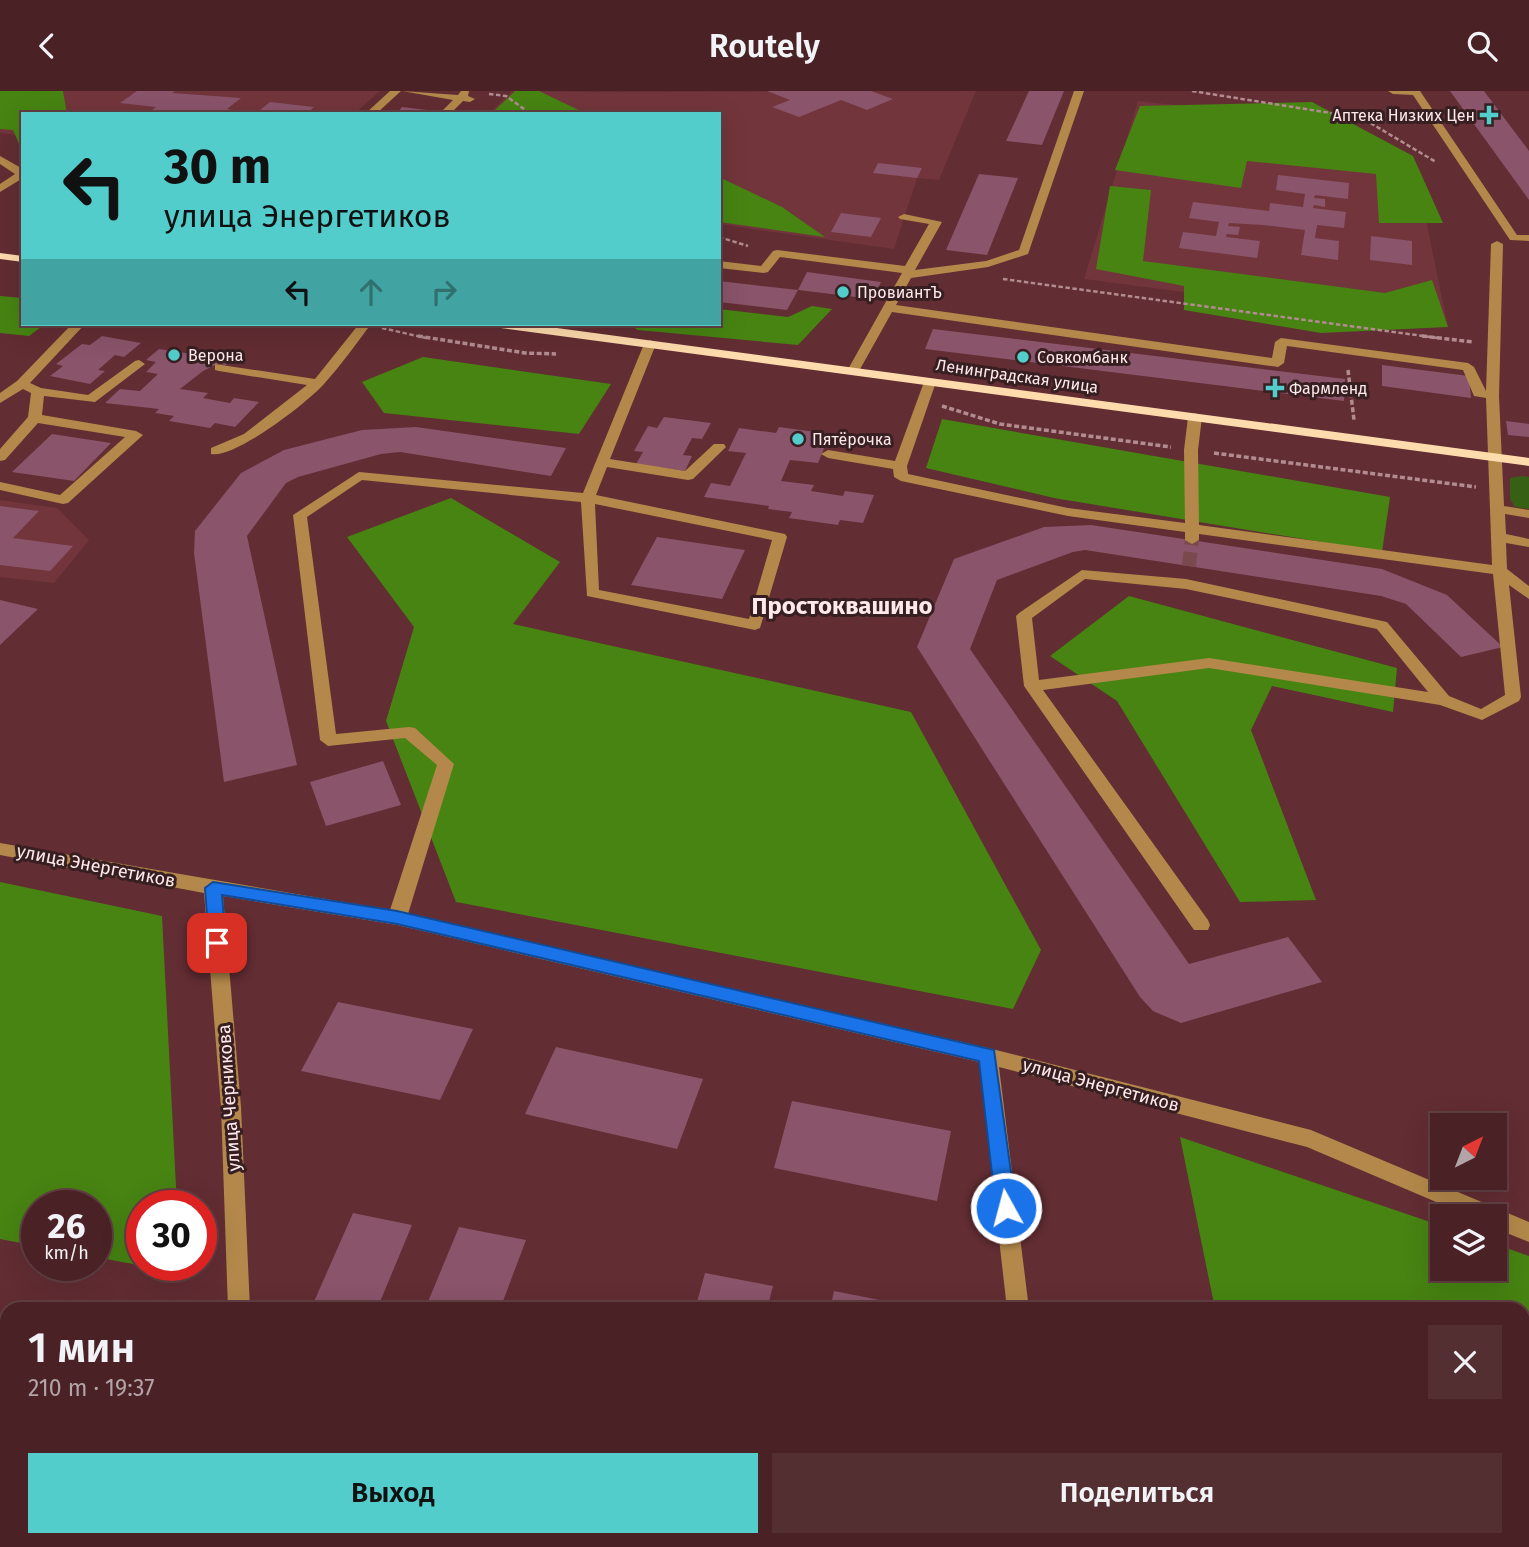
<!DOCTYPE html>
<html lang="ru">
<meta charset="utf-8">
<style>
body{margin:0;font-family:"Fira Sans",sans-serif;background:#542f32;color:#f1f3f6;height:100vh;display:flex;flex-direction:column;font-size:26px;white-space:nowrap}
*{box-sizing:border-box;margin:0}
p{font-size:23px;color:#b2a4a7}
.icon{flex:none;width:38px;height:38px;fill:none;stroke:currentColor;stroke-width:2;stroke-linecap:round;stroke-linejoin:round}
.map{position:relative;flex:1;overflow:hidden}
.panel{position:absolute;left:0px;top:1211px;width:1530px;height:245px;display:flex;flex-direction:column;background:#4a2226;border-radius:21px 21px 0 0;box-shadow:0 7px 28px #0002,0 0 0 2px #613f43}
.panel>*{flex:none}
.hud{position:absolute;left:21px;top:21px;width:700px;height:214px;border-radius:0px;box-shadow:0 7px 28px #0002,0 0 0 2px #613f43;background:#52cdcc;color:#111;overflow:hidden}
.needle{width:46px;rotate:42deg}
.controls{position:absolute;left:1430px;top:1022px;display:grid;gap:14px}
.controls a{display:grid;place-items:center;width:77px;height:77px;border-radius:0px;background:#4a2226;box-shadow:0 7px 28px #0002,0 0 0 2px #613f43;font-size:35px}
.speed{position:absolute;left:21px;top:1099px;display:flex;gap:14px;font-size:35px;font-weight:700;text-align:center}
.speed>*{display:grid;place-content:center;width:91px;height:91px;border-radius:50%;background:#4a2226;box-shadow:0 7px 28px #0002,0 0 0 2px #613f43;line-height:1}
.speed small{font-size:18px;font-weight:400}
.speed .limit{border:10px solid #d22;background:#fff;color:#111}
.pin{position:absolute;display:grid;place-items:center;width:60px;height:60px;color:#fff;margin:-30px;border-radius:14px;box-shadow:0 4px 10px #0006}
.me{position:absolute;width:77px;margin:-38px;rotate:353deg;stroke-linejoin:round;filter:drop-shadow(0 0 5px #0008)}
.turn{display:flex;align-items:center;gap:24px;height:147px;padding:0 28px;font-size:32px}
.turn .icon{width:91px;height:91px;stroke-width:2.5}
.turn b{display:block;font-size:49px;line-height:60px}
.lanes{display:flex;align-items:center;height:66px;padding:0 28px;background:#0003;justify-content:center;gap:35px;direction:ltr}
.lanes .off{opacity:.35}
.round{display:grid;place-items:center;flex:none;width:74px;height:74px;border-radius:0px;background:#542f32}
.overview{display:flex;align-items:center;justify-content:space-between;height:119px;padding:0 28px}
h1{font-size:42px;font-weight:600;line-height:52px}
.button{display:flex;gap:14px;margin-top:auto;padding:14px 28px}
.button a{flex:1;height:80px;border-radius:0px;background:#52cdcc;color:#111;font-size:28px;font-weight:600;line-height:80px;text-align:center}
.button a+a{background:#542f32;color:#f1f3f6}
header{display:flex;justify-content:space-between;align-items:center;height:91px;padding:0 28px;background:#4a2226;font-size:32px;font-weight:600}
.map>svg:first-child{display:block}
.built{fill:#72353b}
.green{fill:#366115}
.forest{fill:#478412}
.building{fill:#8a546a}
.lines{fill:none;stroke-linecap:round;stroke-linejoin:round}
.minor-tunnel{stroke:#7a494e;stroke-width:14;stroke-dasharray:14 7;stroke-linecap:butt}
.path-far1{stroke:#b28c90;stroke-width:2.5;stroke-dasharray:4.5 2.5;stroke-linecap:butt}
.path{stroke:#b28c90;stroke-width:3.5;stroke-dasharray:5 2.5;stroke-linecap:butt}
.minor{fill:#b3884a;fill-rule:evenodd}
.major{fill:#fedbac;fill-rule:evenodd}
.route{fill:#1a73e8;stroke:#114b97;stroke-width:2}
.poi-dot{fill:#52cdcc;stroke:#371f21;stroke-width:2.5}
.labels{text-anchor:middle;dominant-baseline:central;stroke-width:6;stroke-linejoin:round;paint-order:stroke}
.far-poi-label{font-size:16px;fill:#ffe9ea;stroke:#371f21;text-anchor:start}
.far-street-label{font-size:16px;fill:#ffe9ea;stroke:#371f21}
.street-label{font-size:18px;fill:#ffe9ea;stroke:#371f21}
.district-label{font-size:24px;font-weight:bold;fill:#ffe9ea;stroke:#371f21}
</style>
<header><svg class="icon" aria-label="back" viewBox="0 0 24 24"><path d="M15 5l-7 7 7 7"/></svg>Routely<svg class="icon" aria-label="search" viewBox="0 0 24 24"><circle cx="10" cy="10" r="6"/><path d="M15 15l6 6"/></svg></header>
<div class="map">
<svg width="1529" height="1456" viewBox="0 0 1529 1456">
<rect width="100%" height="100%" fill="#622d33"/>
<g class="built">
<polygon points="0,0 380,0 354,23 23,23 23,45 0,42"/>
<polygon points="512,0 601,1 976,0 939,89 917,87 894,158 719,133 719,23 488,23"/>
<polygon points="1138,10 1335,31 1413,65 1448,236 1084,188"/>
<polygon points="0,409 57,417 89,449 54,492 0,486"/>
</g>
<polygon class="green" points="1522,385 1529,386 1529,418 1515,416 1510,408 1510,387"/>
<g class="forest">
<polygon points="0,0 63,0 67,23 23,23 23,62 13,39 0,38"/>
<polygon points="515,0 539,0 587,23 491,23"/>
<polygon points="1312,11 1413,65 1443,132 1379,132 1376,83 1247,70 1241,97 1115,79 1140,15"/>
<polygon points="719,86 782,116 825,146 719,131"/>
<polygon points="1110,95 1151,99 1143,170 1385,202 1432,189 1448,236 1321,242 1184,219 1184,195 1096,178"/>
<polygon points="0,205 23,207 23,233 45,233 29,245 0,242"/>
<polygon points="812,215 832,218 798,254 638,239 628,233 719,233 719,218 788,226"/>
<polygon points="423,266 611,293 579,343 384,322 362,291"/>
<polygon points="942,328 1390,406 1382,461 1054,407 926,377"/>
<polygon points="451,407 560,471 513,533 911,621 1041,859 1013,918 456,811 386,630 414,536 347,446"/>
<polygon points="1129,505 1397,577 1393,621 1272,595 1251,639 1316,809 1240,811 1117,610 1050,565"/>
<polygon points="0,791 162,825 177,1115 142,1115 142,1174 180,1174 180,1182 96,1166 96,1115 37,1115 37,1155 0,1148"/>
<polygon points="1180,1046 1442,1135 1442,1178 1494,1178 1495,1153 1529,1165 1529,1456 1262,1456 1261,1449 1522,1449 1522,1218 1215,1218"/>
</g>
<g class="building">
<polygon points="137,0 175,0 172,2 241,7 227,18 250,23 147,23 156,16 120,12"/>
<polygon points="767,0 871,0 893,8 867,19 841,9 799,26 772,16 790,9"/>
<polygon points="1029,0 1064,0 1042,54 1006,50"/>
<polygon points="1450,0 1484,0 1529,60 1529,109"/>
<polygon points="270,11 314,16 306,23 255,23"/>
<polygon points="402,16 435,20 432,23 396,23"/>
<polygon points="878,72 922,77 917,87 873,82"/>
<polygon points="979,83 1018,87 987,164 946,159"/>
<polygon points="1278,84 1349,92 1348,108 1315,104 1314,107 1325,108 1325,116 1314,114 1313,117 1346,121 1344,137 1317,134 1315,147 1339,150 1338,169 1301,164 1305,139 1263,134 1229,132 1228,135 1240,136 1238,144 1227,143 1226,146 1260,150 1257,167 1179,157 1183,141 1216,145 1219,131 1189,127 1193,111 1269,120 1270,112 1303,116 1305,103 1276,99"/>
<polygon points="841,122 881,127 871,146 831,141"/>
<polygon points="1371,145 1412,150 1412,174 1370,169"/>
<polygon points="807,181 881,191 873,208 798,199 787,219 719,211 719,190 798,199"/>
<polygon points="933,238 1345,288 1344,310 925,258"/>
<polygon points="102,245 141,252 124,266 115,264 98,279 105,280 90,293 50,285 63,275 56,273 82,253 90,254"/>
<polygon points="159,258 232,269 226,274 217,273 203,280 180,298 208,302 203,307 230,312 234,307 259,311 235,336 215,332 210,337 169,330 174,325 155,322 159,318 105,312 120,298 140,300 158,283 146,281 156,271 146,269"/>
<polygon points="1382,274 1469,285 1471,307 1382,295"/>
<polygon points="664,326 711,332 702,348 692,347 683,364 692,365 685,380 636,373 643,361 634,360 648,335 657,337"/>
<polygon points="1506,330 1529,333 1529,346 1508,344"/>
<polygon points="416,336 566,357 551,385 400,361 381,363 298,386 286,392 247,445 297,674 224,691 194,462 195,440 241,382 284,359 362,339"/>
<polygon points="779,336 830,343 818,372 790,369 781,390 814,394 811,400 843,405 845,400 874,404 863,432 840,429 838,434 789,427 792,421 768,418 769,415 704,406 711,392 730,395 746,362 728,360 739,337 776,342"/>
<polygon points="52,343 111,352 74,390 12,381"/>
<polygon points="0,415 39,420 13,447 73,455 50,480 0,474"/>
<polygon points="1091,434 1382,478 1447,504 1503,556 1461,566 1406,513 1381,505 1085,459 1073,461 997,489 970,558 1189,873 1288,846 1322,891 1181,932 1153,920 1140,906 917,556 954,468 1044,436"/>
<polygon points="657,446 745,459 722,508 631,494"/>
<polygon points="0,509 38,518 0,554"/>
<polygon points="383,670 401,714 326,735 310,691"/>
<polygon points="338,911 473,938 440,1009 301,980"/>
<polygon points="556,956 703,988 677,1058 525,1023"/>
<polygon points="792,1010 951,1040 937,1110 774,1077"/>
<polygon points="353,1122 412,1134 377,1218 339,1218 313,1213"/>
<polygon points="459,1136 526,1149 500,1218 425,1218"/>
<polygon points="705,1182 773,1195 767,1218 695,1218"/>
<polygon points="834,1200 905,1214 904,1218 830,1218"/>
<polygon points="38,1210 77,1217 77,1218 33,1218"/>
<polygon points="7,1267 7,1310 0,1308 0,1279"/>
<polygon points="378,1449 474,1449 471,1456 374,1456"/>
<polygon points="543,1449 629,1449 627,1456 541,1456"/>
</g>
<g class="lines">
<polyline class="minor-tunnel" points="1189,475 1192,449"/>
<g class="path-far1">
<polyline points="1192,0 1362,27 1436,71"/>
<polyline points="489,3 506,5 531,23"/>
<polyline points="719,146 748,155"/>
<polyline points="1003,188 1438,247"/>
<polyline points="382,237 426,247"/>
</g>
<g class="path">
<polyline points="418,245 525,262 556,263"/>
<polyline points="1422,245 1473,251"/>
<polyline points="1348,279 1354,329"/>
<polyline points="942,315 1000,333 1171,356"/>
<polyline points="1214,362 1476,396"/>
</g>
<g class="minor">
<polygon points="390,0 401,0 376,23 365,23"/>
<polygon points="402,0 458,4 461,0 469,0 468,5 475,8 470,11 463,10 450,23 439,23 453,9"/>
<path d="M1074 0H1084L1028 163 988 176 911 187 896 214 1272 267 1275 251 1281 247 1468 272 1474 276 1486 300 1491 153 1497 150 1503 153 1499 305 1504 415 1529 419V427L1505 423 1506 443 1529 448V456L1506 452 1507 478 1529 495V508L1509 494 1521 606 1519 610 1482 629 1440 614 1209 577 1043 599 1208 829 1210 834 1208 839H1194L1024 595 1016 525 1019 522 1082 479 1186 488 1387 531 1449 605 1481 618 1505 604 1493 483 1199 443V449L1192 453 1185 449V441L1068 425 901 390 894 386 893 378 828 367 821 363 828 359 895 370 924 291 930 287 936 291 907 375 908 383 1068 417 1185 432 1184 359 1188 326 1195 322 1202 326 1198 359 1199 434 1492 474 1486 307 1474 305 1463 279 1287 255 1284 272 1278 276 892 221 859 280 853 284 847 280 902 182 780 166 768 181 764 182 719 177V170L761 175 773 160 777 159 905 175 929 133 900 128 898 126 904 123 942 131 915 179 986 170 1019 159ZM1085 488 1186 498 1377 538 1428 601 1209 567 1039 589 1032 527Z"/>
<polygon points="1388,0 1420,0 1517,144 1529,144 1529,150 1510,149 1413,4 1393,3"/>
<polygon points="0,65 23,78 23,87 0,101 0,93 15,83 0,73"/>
<polygon points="72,233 85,233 30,292 41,297 88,304 135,270 139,269 145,273 95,311 44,305 42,324 136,340 143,344 68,412 63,413 0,399 0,391 60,404 125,346 38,332 5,369 0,370 0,358 28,326 31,302 23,298 0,312 0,302 17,290"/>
<path d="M359 233H371C356 253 341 274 324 293 308 311 235 368 211 363V357L244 343 307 294 219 280 215 279V273L315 288Z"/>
<path d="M650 249 656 253 610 368 685 380 714 353H724L726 356 693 388 688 389 607 376 596 404 785 443 787 446 760 537 755 539 587 505 581 411 362 389 307 426 336 643 409 636 415 637 454 673 408 823 988 957 1311 1039 1529 1131V1151L1494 1137V1125H1469L1307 1056 999 976 1029 1218H1007L979 971 397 834 223 805 241 1016 250 1218H228L221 1016 204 802 0 764V752L390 819 437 674 405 647 328 655 320 649 293 424 359 381 583 402 644 253ZM595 413 772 449 749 528 599 499Z"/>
<polygon points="0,1377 7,1380 7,1404 0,1401"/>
<polygon points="247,1449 273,1449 274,1456 248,1456"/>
<polygon points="1035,1449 1061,1449 1062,1456 1036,1456"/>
</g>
<g class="major">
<polygon points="0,162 23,165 23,171 0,168"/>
<polygon points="495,233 527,233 1529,367 1529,375 501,237"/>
</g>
</g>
<polygon class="route" points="213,791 397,820 994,959 1016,1117 1013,1123 1006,1125 999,1123 996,1117 979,970 397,833 222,804 226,852 223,856 211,856 209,852 205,797"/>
<g class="poi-dot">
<path d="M1485.5 13.5h7v7h7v7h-7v7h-7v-7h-7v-7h7z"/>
<circle cx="843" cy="201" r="7"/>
<circle cx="174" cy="264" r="7"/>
<circle cx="1023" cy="266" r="7"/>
<path d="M1271.5 286.5h7v7h7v7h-7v7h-7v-7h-7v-7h7z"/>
<circle cx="798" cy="348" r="7"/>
</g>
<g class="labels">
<g class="far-poi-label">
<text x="1475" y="24" text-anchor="end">Аптека Низких Цен</text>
<text x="857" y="201">ПровиантЪ</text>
<text x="188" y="264">Верона</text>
<text x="1037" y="266">Совкомбанк</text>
<text x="1289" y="297">Фармленд</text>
<text x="812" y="348">Пятёрочка</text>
</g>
<g class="far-street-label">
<text transform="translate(1017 285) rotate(8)">Ленинградская улица</text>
</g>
<g class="street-label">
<text transform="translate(96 775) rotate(11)">улица Энергетиков</text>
<text transform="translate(1101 994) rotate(15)">улица Энергетиков</text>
<text transform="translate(229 1007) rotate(-94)">улица Черникова</text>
</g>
<g class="district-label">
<text x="842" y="515">Простоквашино</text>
</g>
</g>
</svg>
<div class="controls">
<a><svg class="needle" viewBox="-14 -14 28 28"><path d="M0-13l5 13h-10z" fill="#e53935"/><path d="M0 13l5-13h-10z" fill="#b2a4a7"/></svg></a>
<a><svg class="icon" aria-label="layers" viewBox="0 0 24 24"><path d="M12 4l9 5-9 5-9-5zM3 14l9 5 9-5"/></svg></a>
</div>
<div class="speed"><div>26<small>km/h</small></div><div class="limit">30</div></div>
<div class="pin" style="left:217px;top:852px;background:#d93025"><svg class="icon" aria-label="arrive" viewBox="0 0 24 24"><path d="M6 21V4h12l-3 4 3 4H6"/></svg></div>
<svg class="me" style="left:1006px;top:1117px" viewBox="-20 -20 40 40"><circle r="17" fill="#1a73e8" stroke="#fff" stroke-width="3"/><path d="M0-11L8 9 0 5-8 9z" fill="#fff"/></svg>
<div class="hud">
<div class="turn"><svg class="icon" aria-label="left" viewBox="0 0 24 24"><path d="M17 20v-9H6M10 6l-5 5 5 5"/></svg><div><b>30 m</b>улица Энергетиков</div></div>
<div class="lanes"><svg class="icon" aria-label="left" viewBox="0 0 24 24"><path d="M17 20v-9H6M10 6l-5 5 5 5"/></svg><svg class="icon off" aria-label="ahead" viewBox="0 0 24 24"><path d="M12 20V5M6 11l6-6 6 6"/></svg><svg class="icon off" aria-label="right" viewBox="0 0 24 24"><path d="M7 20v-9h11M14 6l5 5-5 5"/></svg></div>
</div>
<section class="panel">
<div class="overview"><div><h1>1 мин</h1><p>210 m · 19:37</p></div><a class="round"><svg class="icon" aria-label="close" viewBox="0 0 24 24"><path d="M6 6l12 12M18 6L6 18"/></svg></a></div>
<div class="button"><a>Выход</a><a>Поделиться</a></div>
</section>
</div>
